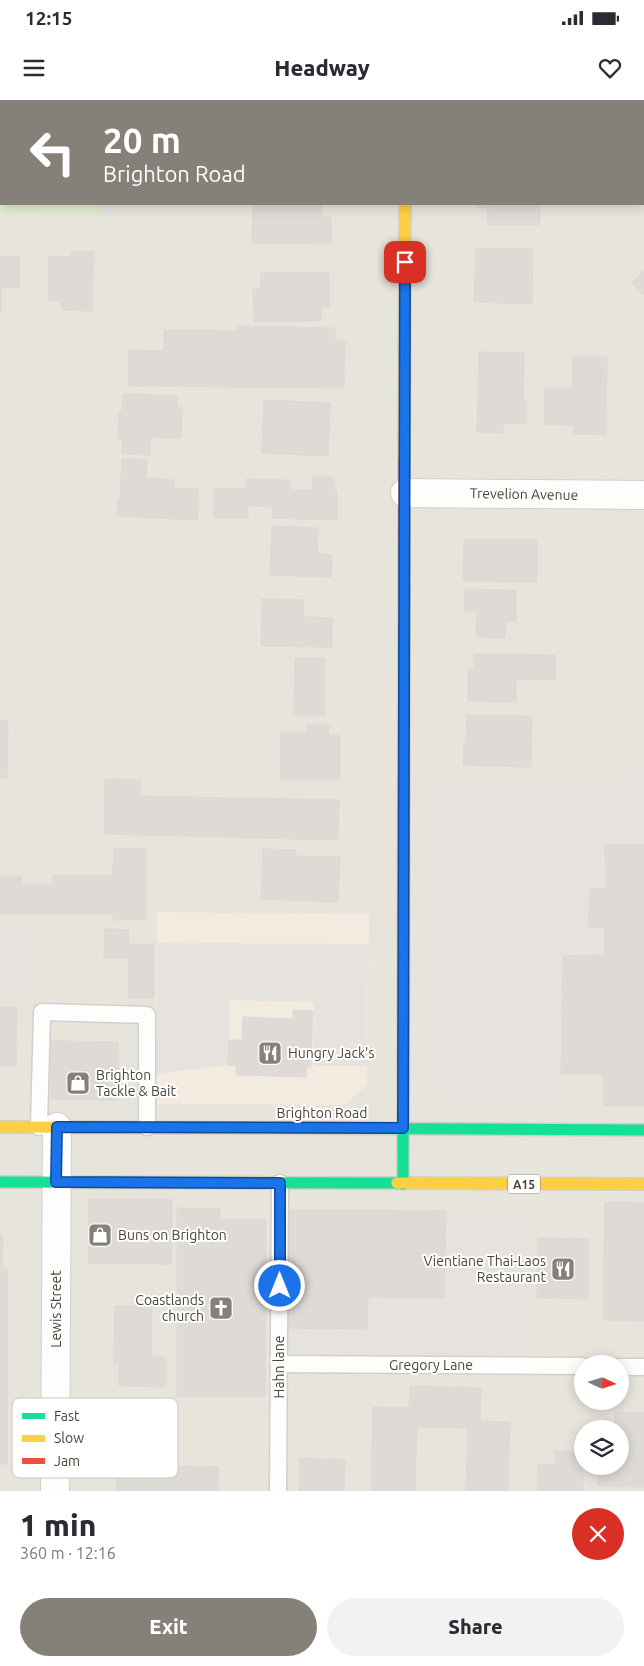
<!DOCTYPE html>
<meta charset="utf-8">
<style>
body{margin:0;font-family:Ubuntu,sans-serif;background:#f2f2f3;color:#2b2b33;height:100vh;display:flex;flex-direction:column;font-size:19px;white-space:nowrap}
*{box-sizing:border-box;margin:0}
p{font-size:16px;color:#7c7c81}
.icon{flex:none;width:28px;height:28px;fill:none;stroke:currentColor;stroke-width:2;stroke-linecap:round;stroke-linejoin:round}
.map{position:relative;height:1391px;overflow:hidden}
.details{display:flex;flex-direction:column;background:#fff;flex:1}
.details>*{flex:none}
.top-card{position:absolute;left:0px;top:0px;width:645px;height:105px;box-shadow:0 2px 12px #0003;background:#868178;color:#fff;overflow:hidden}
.needle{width:32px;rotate:94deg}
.buttons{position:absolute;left:574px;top:1255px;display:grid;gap:10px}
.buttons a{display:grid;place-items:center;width:55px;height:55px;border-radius:50%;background:#fff;box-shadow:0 2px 12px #0003;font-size:25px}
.pin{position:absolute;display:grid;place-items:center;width:42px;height:42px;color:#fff;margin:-21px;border-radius:10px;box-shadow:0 2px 8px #0006}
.me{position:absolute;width:55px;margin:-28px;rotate:0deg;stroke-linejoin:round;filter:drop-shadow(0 0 4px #0008)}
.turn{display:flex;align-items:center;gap:18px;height:105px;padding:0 20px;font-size:22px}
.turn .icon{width:65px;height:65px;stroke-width:2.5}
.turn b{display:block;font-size:35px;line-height:42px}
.round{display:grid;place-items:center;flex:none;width:52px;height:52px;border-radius:26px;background:#f2f2f3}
.summary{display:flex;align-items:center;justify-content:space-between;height:85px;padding:0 20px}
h1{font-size:30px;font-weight:800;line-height:38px}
.action{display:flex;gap:10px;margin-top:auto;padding:10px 20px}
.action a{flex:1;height:58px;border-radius:30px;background:#868178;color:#fff;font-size:20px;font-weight:800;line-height:58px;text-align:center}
.action a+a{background:#f2f2f3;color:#2b2b33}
.status{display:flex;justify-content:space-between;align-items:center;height:35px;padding:0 25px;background:#fff;direction:ltr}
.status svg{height:14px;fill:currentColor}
header{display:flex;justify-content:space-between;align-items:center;height:65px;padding:0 20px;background:#fff;font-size:22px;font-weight:800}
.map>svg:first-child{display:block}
.residential{fill:#e7e4dc;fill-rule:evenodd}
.commercial{fill:#f3ebdf}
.green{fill:#e1eecf}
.parking{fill:#e6e3df}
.building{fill:#dedbd6;stroke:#dcd9d4}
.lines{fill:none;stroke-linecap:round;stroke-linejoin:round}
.lane-casing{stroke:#d2d0cb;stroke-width:19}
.street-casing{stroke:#d2d0cb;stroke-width:30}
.fast-casing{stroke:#d3cfc5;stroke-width:14}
.slow-casing{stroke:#d3cfc5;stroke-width:14}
.jam-casing{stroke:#d3cfc5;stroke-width:14}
.lane{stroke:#fdfdfc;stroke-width:16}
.street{stroke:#fdfdfc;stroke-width:28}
.fast{stroke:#16e098;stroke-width:11}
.slow{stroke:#ffcf43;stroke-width:11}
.jam{stroke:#f24e42;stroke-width:11}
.route-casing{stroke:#114b97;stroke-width:12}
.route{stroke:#1a73e8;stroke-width:9}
.labels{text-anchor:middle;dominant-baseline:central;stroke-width:4;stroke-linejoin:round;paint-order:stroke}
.shield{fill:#fff;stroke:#817c74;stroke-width:1}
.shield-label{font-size:12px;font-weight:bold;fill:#4b4439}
.street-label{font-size:14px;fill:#4b4439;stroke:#fff}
.poi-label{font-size:14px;fill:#4b4439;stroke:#fff;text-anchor:start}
.key{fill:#fff;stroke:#c9c7c4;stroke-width:1}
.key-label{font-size:14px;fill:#4b4439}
</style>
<div class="status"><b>12:15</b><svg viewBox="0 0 49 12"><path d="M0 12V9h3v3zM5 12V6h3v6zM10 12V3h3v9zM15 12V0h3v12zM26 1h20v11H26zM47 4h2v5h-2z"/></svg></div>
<header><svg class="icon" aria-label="menu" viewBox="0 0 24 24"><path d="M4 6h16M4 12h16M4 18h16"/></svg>Headway<svg class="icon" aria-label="heart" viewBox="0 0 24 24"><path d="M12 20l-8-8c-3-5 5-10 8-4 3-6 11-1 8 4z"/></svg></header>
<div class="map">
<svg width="644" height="1391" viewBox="0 0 644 1391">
<rect width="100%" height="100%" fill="#f4f2ee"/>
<path class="residential" d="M0 0H644V1391H0ZM1 1H644V104H1ZM582 1264H620V1301H582ZM582 1329H620V1366H582Z"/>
<polygon class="commercial" points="157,812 369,814 367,985 344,1005 155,1004"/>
<polygon class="green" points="0,58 1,58 1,104 102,104 102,115 0,116"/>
<g class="parking">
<polygon points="625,661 644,661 644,747 601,747 600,856 563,856 562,1002 454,1001 435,984 439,682 624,683"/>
<polygon points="32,827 31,895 0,895 0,828"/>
<polygon points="157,843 368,844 367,966 314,966 314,902 230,900 228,965 156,974"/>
<polygon points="454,1114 528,1114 529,1257 289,1253 288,1228 367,1229 368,1197 451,1197"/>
</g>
<g class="building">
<rect x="113" y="0" width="48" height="1"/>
<rect x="186" y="0" width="84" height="1"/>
<rect x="272" y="0" width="75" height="1"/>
<rect x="470" y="0" width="68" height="1"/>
<polygon points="253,104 322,104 322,117 331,117 331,144 252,143"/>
<polygon points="477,104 540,104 540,125 487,125 488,108 477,107"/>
<polygon points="476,148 533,149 532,204 474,202"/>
<polygon points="72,151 94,152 92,211 61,210 62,201 48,200 49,156 71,157"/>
<polygon points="0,156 19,156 19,188 1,188 1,212"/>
<polygon points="644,170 644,195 632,183"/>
<polygon points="261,173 329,173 329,208 321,208 321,221 254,222 253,189 261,189"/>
<polygon points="238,226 335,228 335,241 345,241 344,288 128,286 128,250 164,251 164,230 238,231"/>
<polygon points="479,252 524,253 523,300 526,300 526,324 503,323 503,333 477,332"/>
<polygon points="573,257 607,257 606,335 574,334 574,325 544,324 544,288 573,288"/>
<polygon points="123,294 177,296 177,307 182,307 181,338 151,337 150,355 122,354 123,339 118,339 119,311 122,311"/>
<polygon points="264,300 330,303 328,356 262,353"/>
<polygon points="122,359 147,360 146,378 174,380 174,388 199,389 197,420 117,416 118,398 120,398"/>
<polygon points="312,377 334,377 334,390 337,391 337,420 272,418 273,407 248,406 248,418 214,418 214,388 246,389 246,379 290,380 290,390 312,390"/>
<polygon points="272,426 318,428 317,454 332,455 331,477 270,475"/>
<polygon points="464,439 537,439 537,482 463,481"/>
<polygon points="465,489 516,490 516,522 506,521 505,538 476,537 477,511 464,511"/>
<polygon points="262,499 304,500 303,517 332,518 332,547 261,546"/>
<polygon points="474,554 555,555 555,580 516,580 516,602 468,601 468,569 474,569"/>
<polygon points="295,558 325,558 325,615 294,615"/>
<polygon points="467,615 532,616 531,667 463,665 464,645 466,645"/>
<polygon points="0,621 8,621 7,678 0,678"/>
<polygon points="307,625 329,625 328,635 340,635 340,680 280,680 280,633 307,633"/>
<polygon points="105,679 141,680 140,696 339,700 338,740 104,734"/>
<polygon points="605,745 644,745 644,1006 604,1006 603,974 561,974 563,856 605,855 605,828 589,826 590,789 606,789"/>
<polygon points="114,748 146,748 146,820 113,820 113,814 0,814 0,776 22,776 22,785 53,785 53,775 113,775"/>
<polygon points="263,749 296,750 296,756 340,757 338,802 261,799"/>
<polygon points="104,829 129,830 128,844 154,844 154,898 129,898 128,858 104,858"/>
<polygon points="0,907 17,907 16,966 0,966"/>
<polygon points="293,910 313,911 311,967 306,967 306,977 236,975 236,966 228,965 229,940 242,940 243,917 293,919"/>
<polygon points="51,941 118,942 118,1000 51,999"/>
<polygon points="89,1099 172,1099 171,1164 88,1163"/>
<polygon points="605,1102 644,1103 644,1221 603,1220"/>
<polygon points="177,1108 220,1108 220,1119 266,1119 265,1297 177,1297"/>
<polygon points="290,1110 446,1111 444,1198 368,1197 367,1229 288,1228"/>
<polygon points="0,1135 3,1135 2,1168 7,1168 7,1364 0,1364"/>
<polygon points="538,1138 589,1139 588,1199 537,1198"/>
<polygon points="115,1206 152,1206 151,1257 166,1257 166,1287 119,1286 119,1263 114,1263"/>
<polygon points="410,1286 481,1288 480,1321 510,1322 508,1391 466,1391 468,1328 417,1327 415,1391 371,1391 373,1307 409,1308"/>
<polygon points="615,1312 644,1313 644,1387 597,1386 598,1366 620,1366 620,1329 614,1329"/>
<polygon points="555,1351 582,1352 583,1391 538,1391 538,1365 555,1365"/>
<polygon points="299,1358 345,1360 344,1391 299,1391"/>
<polygon points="140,1366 219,1367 218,1391 117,1391 117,1378 140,1379"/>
</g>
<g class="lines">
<g class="lane-casing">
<g id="lane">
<polyline points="39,1027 42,912 147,915 147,1027"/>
<polyline points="279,1264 582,1266"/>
<polyline points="620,1267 644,1267"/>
<polyline points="278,1391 280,1083"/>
</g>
</g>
<g class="street-casing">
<g id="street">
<polyline points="406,1 406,0"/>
<polyline points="405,393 644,395"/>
<polyline points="55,1391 57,1027"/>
</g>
</g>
<g class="fast-casing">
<g id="fast">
<polyline points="292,1028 644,1030"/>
<polyline points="0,1082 397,1083"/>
<polyline points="403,1084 404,536"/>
</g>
</g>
<g class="slow-casing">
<g id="slow">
<polyline points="404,359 405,104"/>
<polyline points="0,1027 292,1028"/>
<polyline points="397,1083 644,1084"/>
</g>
</g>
<g class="jam-casing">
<polyline id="jam" points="404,536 404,359"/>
</g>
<use href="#lane" class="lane"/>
<use href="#street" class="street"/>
<use href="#fast" class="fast"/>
<use href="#slow" class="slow"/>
<use href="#jam" class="jam"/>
</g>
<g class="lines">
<g class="route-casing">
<polyline id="route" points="280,1186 280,1083 56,1082 57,1027 403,1028 405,162"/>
</g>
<use href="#route" class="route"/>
</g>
<defs>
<g id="restaurant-square" transform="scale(1.25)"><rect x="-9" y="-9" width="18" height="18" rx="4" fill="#868178" stroke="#fff"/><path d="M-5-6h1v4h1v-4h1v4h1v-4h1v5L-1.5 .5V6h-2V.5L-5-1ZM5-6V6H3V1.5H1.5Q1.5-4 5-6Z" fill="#fff"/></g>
<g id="shop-square" transform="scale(1.25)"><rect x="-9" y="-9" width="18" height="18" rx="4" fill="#868178" stroke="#fff"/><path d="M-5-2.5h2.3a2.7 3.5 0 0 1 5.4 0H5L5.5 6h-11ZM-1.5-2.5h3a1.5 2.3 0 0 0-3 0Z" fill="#fff"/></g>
<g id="church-square" transform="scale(1.25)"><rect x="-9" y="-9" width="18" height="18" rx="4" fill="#868178" stroke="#fff"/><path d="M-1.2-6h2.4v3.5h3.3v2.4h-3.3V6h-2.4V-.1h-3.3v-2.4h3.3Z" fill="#fff"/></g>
</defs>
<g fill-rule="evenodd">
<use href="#restaurant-square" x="270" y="953"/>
<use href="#shop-square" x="78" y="983"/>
<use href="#shop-square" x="100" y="1135"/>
<use href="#restaurant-square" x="563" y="1169"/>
<use href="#church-square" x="221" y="1208"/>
</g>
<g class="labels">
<rect class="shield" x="508" y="1074.5" width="32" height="19" rx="4"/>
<g class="shield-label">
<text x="524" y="1084">A15</text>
</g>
<g class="street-label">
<text transform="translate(524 394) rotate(1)">Trevelion Avenue</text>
<text x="322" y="1013">Brighton Road</text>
<text transform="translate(56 1209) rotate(-90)">Lewis Street</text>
<text x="431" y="1265">Gregory Lane</text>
<text transform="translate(279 1267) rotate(-90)">Hahn lane</text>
</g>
<g class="poi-label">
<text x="288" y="953">Hungry Jack's</text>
<text x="96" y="975">Brighton<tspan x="96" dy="16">Tackle &amp; Bait</tspan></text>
<text x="118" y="1135">Buns on Brighton</text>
<text x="546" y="1161" text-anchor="end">Vientiane Thai-Laos<tspan x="546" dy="16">Restaurant</tspan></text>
<text x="204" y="1200" text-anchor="end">Coastlands<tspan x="204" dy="16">church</tspan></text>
</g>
</g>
<rect x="12" y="1298" width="166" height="80" rx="8" class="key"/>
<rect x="22" y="1313" width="23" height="6" fill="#16e098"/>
<rect x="22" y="1335" width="23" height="7" fill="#ffcf43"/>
<rect x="22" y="1358" width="23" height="6" fill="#f24e42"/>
<g class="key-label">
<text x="54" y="1321">Fast</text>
<text x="54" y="1343">Slow</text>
<text x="54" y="1366">Jam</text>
</g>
</svg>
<div class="buttons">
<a><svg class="needle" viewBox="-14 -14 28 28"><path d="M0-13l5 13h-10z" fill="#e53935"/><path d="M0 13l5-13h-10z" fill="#7c7c81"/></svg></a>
<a><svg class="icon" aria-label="layers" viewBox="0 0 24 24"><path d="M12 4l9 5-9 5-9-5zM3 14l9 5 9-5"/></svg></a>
</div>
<div class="pin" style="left:405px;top:162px;background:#d93025"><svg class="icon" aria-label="arrive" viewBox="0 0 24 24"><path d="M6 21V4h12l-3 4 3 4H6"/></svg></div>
<svg class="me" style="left:280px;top:1186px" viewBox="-20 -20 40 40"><circle r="17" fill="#1a73e8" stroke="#fff" stroke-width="3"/><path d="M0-11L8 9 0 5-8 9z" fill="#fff"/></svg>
<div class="top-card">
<div class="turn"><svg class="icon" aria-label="left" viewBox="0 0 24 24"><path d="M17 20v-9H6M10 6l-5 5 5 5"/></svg><div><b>20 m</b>Brighton Road</div></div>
</div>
</div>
<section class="details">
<div class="summary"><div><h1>1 min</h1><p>360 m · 12:16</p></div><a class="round" style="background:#d93025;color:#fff"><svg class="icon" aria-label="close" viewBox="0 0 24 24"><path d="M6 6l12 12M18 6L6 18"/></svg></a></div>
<div class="action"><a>Exit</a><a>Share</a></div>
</section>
